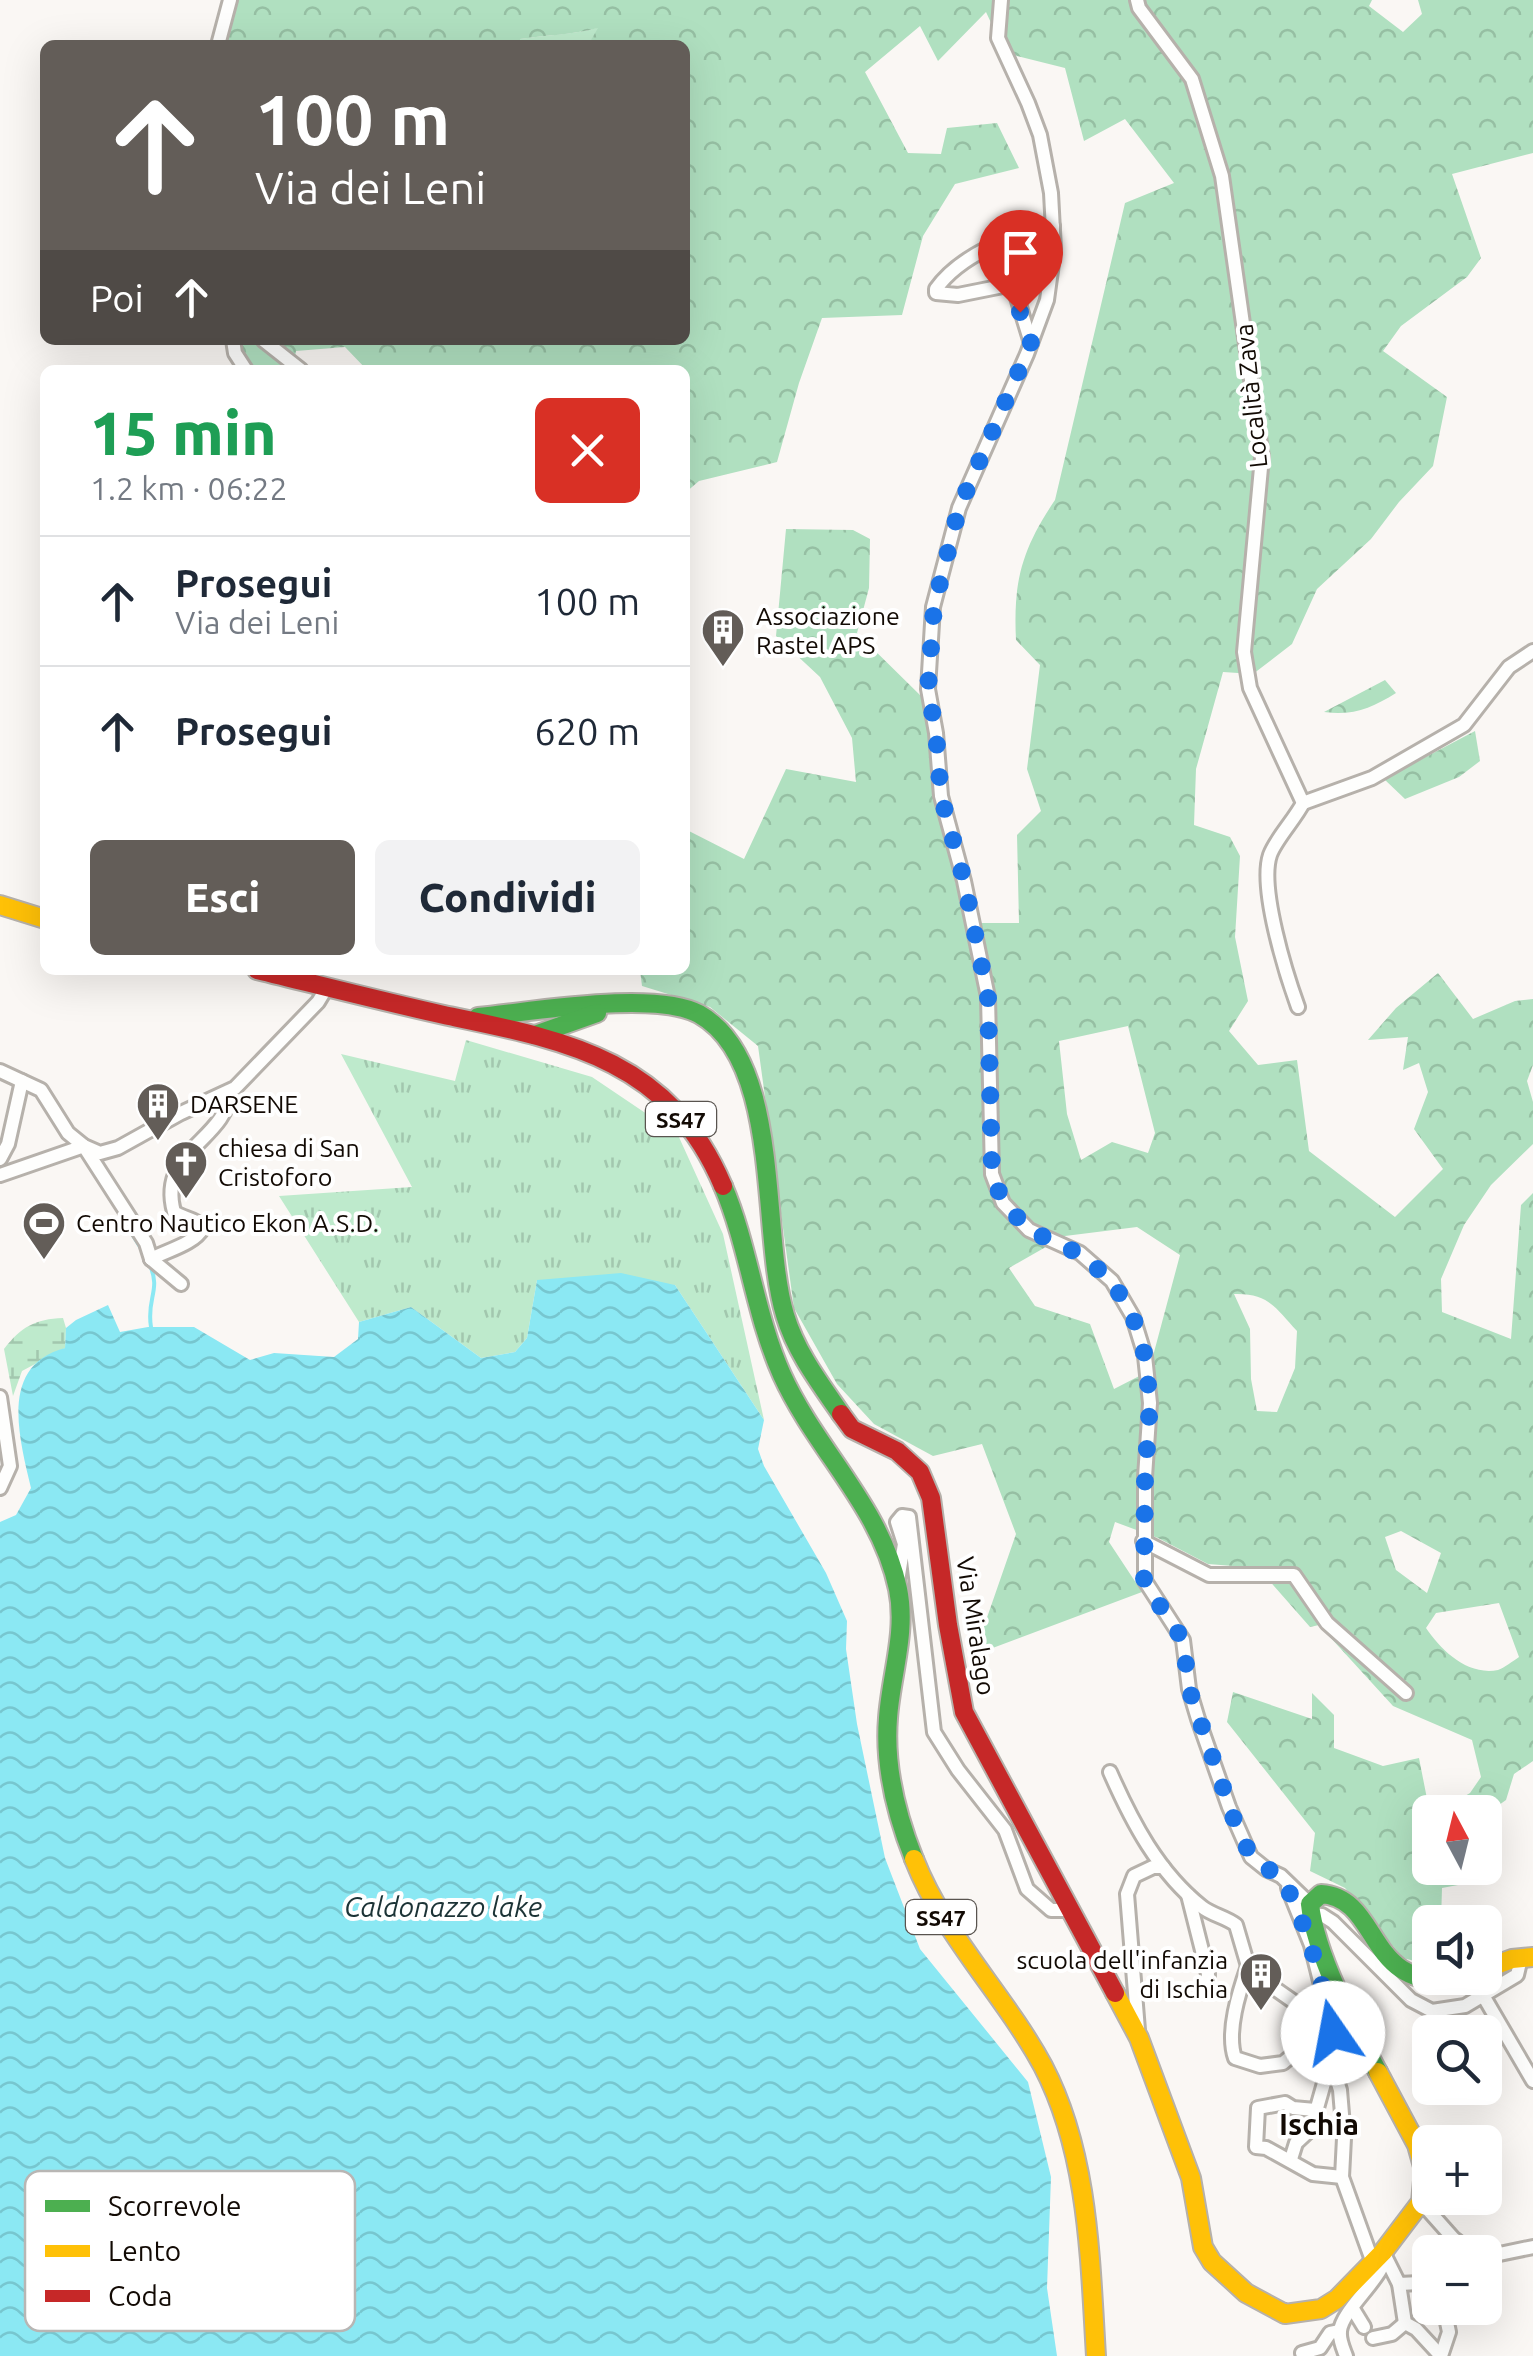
<!DOCTYPE html>
<html lang="it">
<meta charset="utf-8">
<style>
body{margin:0;font-family:Ubuntu,sans-serif;background:#f2f2f3;color:#1f2937;height:100vh;display:flex;flex-direction:column;font-size:38px;white-space:nowrap}
*{box-sizing:border-box;margin:0}
p{font-size:32px;color:#747a83}
.icon{flex:none;width:55px;height:55px;fill:none;stroke:currentColor;stroke-width:2;stroke-linecap:round;stroke-linejoin:round}
.map{position:relative;flex:1;overflow:hidden}
.side{position:absolute;left:40px;top:365px;width:650px;height:610px;display:flex;flex-direction:column;background:#fff;border-radius:15px;box-shadow:0 10px 40px #0002}
.side>*{flex:none}
.top-card{position:absolute;left:40px;top:40px;width:650px;height:305px;border-radius:15px;box-shadow:0 10px 40px #0002;background:#635d58;color:#fff;overflow:hidden}
.needle{width:65px;rotate:353deg}
.controls{position:absolute;left:1412px;top:1795px;display:grid;gap:20px}
.controls a{display:grid;place-items:center;width:90px;height:90px;border-radius:15px;background:#fff;box-shadow:0 10px 40px #0002;font-size:50px}
.pin{position:absolute;display:grid;place-items:center;width:85px;height:85px;color:#fff;margin:-102px -42px;border-radius:50% 50% 50% 0;rotate:-45deg;box-shadow:0 0 10px #0007}
.pin .icon{rotate:45deg}
.me{position:absolute;width:110px;margin:-55px;rotate:348deg;stroke-linejoin:round;filter:drop-shadow(0 0 8px #0008)}
.turn{display:flex;align-items:center;gap:35px;height:210px;padding:0 50px;font-size:45px}
.turn .icon{width:130px;height:130px;stroke-width:2.5}
.turn b{display:block;font-size:70px;line-height:85px}
.then{display:flex;align-items:center;height:95px;padding:0 50px;background:#0003;gap:20px;font-size:38px}
.round{display:grid;place-items:center;flex:none;width:105px;height:105px;border-radius:15px;background:#f2f2f3}
.headline{display:flex;align-items:center;justify-content:space-between;height:170px;padding:0 50px}
h1{font-size:60px;font-weight:800;line-height:75px;color:#1e9e55}
.button{display:flex;gap:20px;margin-top:auto;padding:20px 50px}
.button a{flex:1;height:115px;border-radius:15px;background:#635d58;color:#fff;font-size:40px;font-weight:800;line-height:115px;text-align:center}
.button a+a{background:#f2f2f3;color:#1f2937}
ul{padding:0;list-style:none}
li{display:flex;align-items:center;gap:30px;height:130px;padding:0 50px;border-top:2px solid #e0e1e3}
li div{flex:1}
li b{display:block;font-size:38px}
li em{font-style:normal}
.map>svg:first-child{display:block}
.grass{fill:#beeacc}
.forest{fill:url(#forest-crowns);fill-rule:evenodd}
.wetland{fill:url(#wetland-marsh)}
.cemetery{fill:url(#cemetery-stones)}
.park{fill:url(#park-tufts)}
.water{fill:url(#water-waves)}
.lines{fill:none;stroke-linecap:round;stroke-linejoin:round}
.stream{stroke:#8be8f3;stroke-width:4}
.street-casing{stroke:#b6b1ab;stroke-width:18}
.fast-casing{stroke:#b6b1ab;stroke-width:22}
.slow-casing{stroke:#b6b1ab;stroke-width:22}
.jam-casing{stroke:#b6b1ab;stroke-width:22}
.street{stroke:#fefefd;stroke-width:12}
.fast{stroke:#4caf50;stroke-width:18}
.slow{stroke:#ffc107;stroke-width:18}
.jam{stroke:#c62828;stroke-width:18}
.route{stroke:#1a73e8;stroke-width:18;stroke-dasharray:0 32.4}
.labels{text-anchor:middle;dominant-baseline:central;stroke-width:8;stroke-linejoin:round;paint-order:stroke}
.shield{fill:#fff;stroke:#59544f;stroke-width:2.5}
.shield-label{font-size:22px;font-weight:bold;fill:#120a04}
.street-label{font-size:25px;fill:#120a04;stroke:#fff}
.poi-label{font-size:25px;fill:#120a04;stroke:#fff;text-anchor:start}
.water-label{font-size:28px;font-style:italic;fill:#1c3336;stroke:#fff}
.quarter-label{font-size:30px;font-weight:bold;fill:#120a04;stroke:#fff}
.key{fill:#fff;stroke:#b8b6b4;stroke-width:2.5}
.key-label{font-size:28px;fill:#120a04}
</style>
<div class="map">
<svg width="1533" height="2356" viewBox="0 0 1533 2356">
<defs>
<pattern id="forest-crowns" width="20" height="18" patternUnits="userSpaceOnUse" patternTransform="scale(2.5)"><rect width="20" height="18" fill="#b0e0c0"/><path d="M2 6a3 3 0 1 1 6 0M12 15a3 3 0 1 1 6 0" fill="none" stroke="#96bfa3"/></pattern>
<pattern id="wetland-marsh" width="20" height="14" patternUnits="userSpaceOnUse" patternTransform="scale(2.5)"><rect width="20" height="14" fill="#beeacc"/><path d="M1 5h8M5 5V1M11 12h8M15 12V8" fill="none" stroke="#a2c7ae"/></pattern>
<pattern id="cemetery-stones" width="16" height="16" patternUnits="userSpaceOnUse" patternTransform="scale(2.5)"><rect width="16" height="16" fill="#beeacc"/><path d="M2 7V4a2 2 0 0 1 4 0v3zM10 15v-3a2 2 0 0 1 4 0v3z" fill="#a2c7ae"/></pattern>
<pattern id="park-tufts" width="24" height="20" patternUnits="userSpaceOnUse" patternTransform="scale(2.5)"><rect width="24" height="20" fill="#beeacc"/><path d="M3 7l-1-3M5 7V3M7 7l1-3M15 17l-1-3M17 17v-4M19 17l1-3" fill="none" stroke="#a2c7ae"/></pattern>
<pattern id="water-waves" width="16" height="10" patternUnits="userSpaceOnUse" patternTransform="scale(2.5)"><rect width="16" height="10" fill="#8be8f3"/><path d="M0 5q4-4 8 0t8 0" fill="none" stroke="#77c6cf"/></pattern>
</defs>
<rect width="100%" height="100%" fill="#faf7f4"/>
<path class="grass" d="M600 27 588 45H520L519 39C547 35 573 35 600 27Z"/>
<g class="forest">
<path d="M234 0H1372L1369 6 1403 32 1422 14 1418 0H1533V153L1452 174 1481 258 1467 277 1401 326 1383 351 1447 397 1433 466 1399 502 1371 539 1317 589 1292 644 1253 674 1223 672 1196 769 1194 825 1230 837 1240 856 1235 937 1248 1001 1229 1031 1258 1065 1297 1060 1309 1151 1395 1217 1443 1169 1414 1129 1428 1092 1419 1063 1403 1070 1408 1037 1368 1040 1396 1008 1438 973 1473 1019 1515 1001 1533 999V1065L1527 1081 1533 1102V1144L1491 1185 1464 1225 1441 1279 1442 1312 1511 1339 1521 1205 1533 1193V1761L1514 1774 1506 1800 1485 1815 1438 1812 1470 1793 1481 1777 1472 1740 1393 1706 1319 1625 1310 1627 1258 1568 1208 1564 1158 1538 1115 1522 1109 1542 1142 1592 974 1655 1016 1534 982 1444 933 1456 874 1424 837 1384 794 1308 758 1046 710 1007 642 986 640 970H685V829L744 859 786 769 856 782 852 738 820 677 776 636 786 529 853 530 870 539 869 588 857 633 923 698 932 750 936 806 966 923H1019L1017 835 1041 811 1027 769 1040 665 1016 640C1013 581 1022 549 1055 500L1125 203 1174 183 1125 119 1084 141 1065 68 1005 53 986 12 938 61 920 26 865 72 908 153 941 154 947 128 997 123 1019 168 955 184 923 236 902 315 822 318 799 383 777 462 699 481 685 493V370H367L345 347 296 351 293 370H252L234 340H685V45H588L598 28C572 35 547 35 520 39V45H220ZM1128 1026 1155 1133 1148 1153 1112 1142 1081 1160 1067 1114 1059 1041ZM1137 1227 1180 1255 1149 1371 1114 1389 1090 1324 1035 1306 1009 1268 1065 1236ZM1234 1294C1268 1293 1275 1307 1297 1331L1295 1368 1277 1412 1257 1411 1251 1379 1250 1329ZM1401 1531 1441 1553 1427 1593 1396 1570 1385 1537ZM1499 1603 1519 1657C1513 1661 1504 1668 1498 1670 1467 1676 1441 1650 1426 1628L1436 1613Z"/>
<path d="M1385 680 1396 693C1372 708 1353 716 1324 712Z"/>
<polygon points="1475,731 1480,761 1459,777 1405,799 1384,779"/>
<polygon points="1233,1692 1312,1719 1312,1693 1334,1715 1334,1748 1383,1766 1419,1758 1430,1814 1430,1868 1470,1868 1474,1882 1442,1888 1441,1922 1430,1922 1430,1965 1403,1958 1345,1888 1310,1871 1315,1833 1227,1722"/>
</g>
<path class="wetland" d="M63 1318 66 1328 65 1348 22 1371 13 1396 4 1349C21 1327 35 1319 63 1318Z"/>
<polygon class="cemetery" points="1426,2014 1455,2016 1456,2032 1430,2032 1430,2049 1422,2049 1427,2031"/>
<polygon class="park" points="466,1040 592,1077 678,1135 723,1234 764,1420 675,1285 537,1280 527,1338 515,1352 481,1358 411,1307 359,1322 279,1196 412,1187 341,1054 455,1081"/>
<path class="water" d="M621 1273 675 1285 764 1420 758 1449 764 1466 826 1573 847 1621 846 1649 857 1724 885 1858 920 1949 1028 2082 1051 2177 1047 2288 1057 2356H0V1522L16 1515 31 1488C18 1434 0 1365 65 1348L66 1328 76 1320 108 1305 120 1332 148 1327H194L250 1360 274 1353 334 1357 358 1339 359 1322 411 1307 481 1358 515 1352 527 1338 537 1280Z"/>
<g class="lines">
<g class="stream">
<polyline points="126,1224 142,1250"/>
<path d="M149 1263C162 1291 146 1297 151 1327"/>
</g>
<g class="street-casing">
<g id="street">
<polyline points="1001,0 998,38 1028,103 1040,135 1051,193 1054,249 1047,300 1027,354 959,508 933,607 928,689 936,733 941,796 964,881 988,997 992,1174 1003,1203 1029,1230 1080,1253 1112,1281 1133,1317 1145,1356 1150,1403 1145,1477 1145,1581 1183,1640 1189,1689 1198,1719 1229,1807 1251,1857 1266,1869 1281,1876 1310,1904"/>
<polyline points="1137,0 1139,8 1192,79 1222,176 1262,457 1244,652 1250,688 1303,803 1372,778 1464,725 1509,667 1533,651"/>
<polyline points="218,45 230,0"/>
<polyline points="233,340 235,353 246,370"/>
<polyline points="263,340 301,370"/>
<path d="M1031 343 1015 291 1008 285 958 295 936 293V289C960 255 1013 234 1053 226"/>
<path d="M1298 1007C1286 974 1259 888 1270 855 1275 840 1295 819 1303 803"/>
<polyline points="0,1071 41,1090 68,1133 84,1146 100,1153 118,1148 181,1113 235,1088 318,1002 327,987"/>
<polyline points="85,1148 146,1243 151,1259"/>
<polyline points="0,1159 8,1144 22,1081"/>
<polyline points="0,1175 84,1146"/>
<path d="M151 1259C168 1250 194 1244 203 1228 195 1218 184 1219 174 1212 157 1150 227 1141 230 1091"/>
<polyline points="151,1259 181,1284"/>
<polyline points="0,1397 10,1466 0,1488"/>
<polyline points="1143,1541 1209,1575 1294,1575 1327,1623 1406,1693"/>
<polyline points="899,1575 904,1544 897,1522 902,1516 909,1517 934,1732 958,1770 1005,1830 1027,1889 1051,1910 1070,1910"/>
<path d="M1110 1772C1132 1822 1158 1872 1202 1907 1212 1915 1226 1917 1236 1925L1248 1966 1254 1974 1307 2011 1322 2016 1333 2033"/>
<polyline points="1288,1888 1311,1945 1330,2021"/>
<polyline points="1188,1895 1208,1974 1207,1986"/>
<polyline points="1310,1914 1322,1915 1333,1922 1411,2000 1432,2011 1465,2006 1517,1975 1521,1958"/>
<path d="M1248 1966C1239 1992 1226 2032 1235 2058L1260 2066 1283 2063 1309 2041 1333 2033"/>
<polyline points="1484,1997 1533,2081"/>
<polyline points="1138,2030 1127,1894 1134,1876 1153,1867 1163,1867"/>
<polyline points="1357,2032 1333,2033 1326,2046 1340,2090 1344,2138 1342,2177 1373,2263"/>
<polyline points="1315,2110 1293,2108 1285,2103 1258,2108 1256,2147 1266,2148 1313,2174 1342,2177"/>
<polyline points="1291,2159 1296,2143 1311,2129 1330,2062"/>
<polyline points="1421,2202 1453,2238 1471,2252"/>
<polyline points="1383,2252 1399,2284 1405,2323 1416,2329 1441,2356"/>
<polyline points="1485,2257 1533,2247"/>
<polyline points="1399,2284 1420,2283 1430,2287"/>
<polyline points="1353,2309 1364,2327"/>
<polyline points="1373,2338 1392,2334 1405,2323"/>
<polyline points="1302,2353 1320,2348 1330,2333 1340,2331"/>
<path d="M1346 2356C1343 2348 1339 2340 1340 2331 1342 2311 1377 2283 1385 2260"/>
<polyline points="1441,2356 1449,2332 1444,2308"/>
</g>
</g>
<g class="fast-casing">
<g id="fast">
<path d="M478 1017C531 1012 654 990 699 1014 783 1061 760 1233 785 1315 796 1352 819 1382 841 1414"/>
<polyline points="535,1035 597,1013"/>
<path d="M723 1186C749 1247 755 1315 782 1375 816 1450 881 1507 898 1589 907 1632 891 1675 888 1718 884 1767 896 1814 914 1859"/>
<path d="M1378 2072C1354 2027 1315 1954 1310 1904L1321 1894C1383 1898 1364 1994 1460 1978"/>
</g>
</g>
<g class="slow-casing">
<g id="slow">
<polyline points="0,905 45,919"/>
<path d="M914 1859C944 1936 1004 1994 1043 2066 1089 2154 1090 2259 1096 2356"/>
<polyline points="1485,1969 1512,1959 1533,1957"/>
<polyline points="1115,1993 1139,2038 1191,2178 1203,2247 1212,2262 1246,2293 1285,2314 1321,2309 1337,2299 1383,2252 1421,2202 1424,2170 1417,2145 1378,2072"/>
</g>
</g>
<g class="jam-casing">
<g id="jam">
<path d="M257 970C319 985 381 1001 444 1015 564 1040 669 1058 723 1186"/>
<polyline points="841,1414 852,1429 897,1451 920,1472 931,1498 948,1625 964,1712 1115,1993"/>
</g>
</g>
<use href="#street" class="street"/>
<use href="#fast" class="fast"/>
<use href="#slow" class="slow"/>
<use href="#jam" class="jam"/>
</g>
<g class="lines">
<path class="route" d="M1020 312 1031 343 959 508 934 607 928 689 936 733 941 796 964 880 988 997 992 1174 1003 1202 1029 1230 1080 1254 1112 1281 1133 1317 1145 1356 1150 1403 1145 1477 1144 1582 1183 1640 1189 1689 1239 1834C1250 1855 1259 1866 1281 1876 1308 1926 1321 1978 1333 2033"/>
</g>
<defs>
<g id="building-pin" transform="scale(2.25)"><path d="M0 17L-7.5 6A9.5 9.5 0 1 1 7.5 6Z" fill="#635d58" stroke="#fff"/><path d="M-4-6H4V6H1V3H-1V6H-4ZM-2.5-4.3h1.7v1.8h-1.7ZM.8-4.3h1.7v1.8H.8ZM-2.5-1h1.7V.8h-1.7ZM.8-1h1.7V.8H.8Z" fill="#fff"/></g>
<g id="church-pin" transform="scale(2.25)"><path d="M0 17L-7.5 6A9.5 9.5 0 1 1 7.5 6Z" fill="#635d58" stroke="#fff"/><path d="M-1.2-6h2.4v3.5h3.3v2.4h-3.3V6h-2.4V-.1h-3.3v-2.4h3.3Z" fill="#fff"/></g>
<g id="stadium-pin" transform="scale(2.25)"><path d="M0 17L-7.5 6A9.5 9.5 0 1 1 7.5 6Z" fill="#635d58" stroke="#fff"/><path d="M0-5a6.5 5 0 1 0 0 10a6.5 5 0 1 0 0-10ZM-3.5-1.8h7v3.6h-7Z" fill="#fff"/></g>
</defs>
<g fill-rule="evenodd">
<use href="#building-pin" x="723" y="630"/>
<use href="#building-pin" x="158" y="1104"/>
<use href="#church-pin" x="186" y="1162"/>
<use href="#stadium-pin" x="44" y="1223"/>
<use href="#building-pin" x="1261" y="1974"/>
</g>
<g class="labels">
<g class="shield">
<rect x="646" y="1102" width="70" height="34" rx="8"/>
<rect x="906" y="1900" width="70" height="34" rx="8"/>
</g>
<g class="shield-label">
<text x="681" y="1119">SS47</text>
<text x="941" y="1917">SS47</text>
</g>
<g class="street-label">
<text transform="translate(1251 396) rotate(-96)">Località Zava</text>
<text transform="translate(976 1626) rotate(81)">Via Miralago</text>
</g>
<g class="poi-label">
<text x="756" y="616">Associazione<tspan x="756" dy="29">Rastel APS</tspan></text>
<text x="190" y="1104">DARSENE</text>
<text x="218" y="1148">chiesa di San<tspan x="218" dy="29">Cristoforo</tspan></text>
<text x="76" y="1223">Centro Nautico Ekon A.S.D.</text>
<text x="1228" y="1960" text-anchor="end">scuola dell'infanzia<tspan x="1228" dy="29">di Ischia</tspan></text>
</g>
<g class="water-label">
<text x="443" y="1906">Caldonazzo lake</text>
</g>
<g class="quarter-label">
<text x="1319" y="2124">Ischia</text>
</g>
</g>
<rect x="25" y="2171" width="330" height="160" rx="15" class="key"/>
<rect x="45" y="2200" width="45" height="12" fill="#4caf50"/>
<rect x="45" y="2245" width="45" height="12" fill="#ffc107"/>
<rect x="45" y="2290" width="45" height="12" fill="#c62828"/>
<g class="key-label">
<text x="108" y="2216">Scorrevole</text>
<text x="108" y="2261">Lento</text>
<text x="108" y="2306">Coda</text>
</g>
</svg>
<div class="controls">
<a><svg class="needle" viewBox="-14 -14 28 28"><path d="M0-13l5 13h-10z" fill="#e53935"/><path d="M0 13l5-13h-10z" fill="#747a83"/></svg></a>
<a><svg class="icon" aria-label="sound" viewBox="0 0 24 24"><path d="M4 9h4l5-4v14l-5-4H4zM17 9q2 3 0 6"/></svg></a>
<a><svg class="icon" aria-label="search" viewBox="0 0 24 24"><circle cx="10" cy="10" r="6"/><path d="M15 15l6 6"/></svg></a>
<a>+</a>
<a>−</a>
</div>
<div class="pin" style="left:1020px;top:312px;background:#d93025"><svg class="icon" aria-label="arrive" viewBox="0 0 24 24"><path d="M6 21V4h12l-3 4 3 4H6"/></svg></div>
<svg class="me" style="left:1333px;top:2033px" viewBox="-20 -20 40 40"><circle r="19" fill="#fff"/><path d="M0-13L10 11 0 6-10 11z" fill="#1a73e8"/></svg>
<div class="top-card">
<div class="turn"><svg class="icon" aria-label="ahead" viewBox="0 0 24 24"><path d="M12 20V5M6 11l6-6 6 6"/></svg><div><b>100 m</b>Via dei Leni</div></div>
<div class="then">Poi<svg class="icon" aria-label="ahead" viewBox="0 0 24 24"><path d="M12 20V5M6 11l6-6 6 6"/></svg></div>
</div>
<section class="side">
<div class="headline"><div><h1>15 min</h1><p>1.2 km · 06:22</p></div><a class="round" style="background:#d93025;color:#fff"><svg class="icon" aria-label="close" viewBox="0 0 24 24"><path d="M6 6l12 12M18 6L6 18"/></svg></a></div>
<ul>
<li><svg class="icon" aria-label="ahead" viewBox="0 0 24 24"><path d="M12 20V5M6 11l6-6 6 6"/></svg><div><b>Prosegui</b><p>Via dei Leni</p></div><em>100 m</em></li>
<li><svg class="icon" aria-label="ahead" viewBox="0 0 24 24"><path d="M12 20V5M6 11l6-6 6 6"/></svg><div><b>Prosegui</b></div><em>620 m</em></li>
</ul>
<div class="button"><a>Esci</a><a>Condividi</a></div>
</section>
</div>
